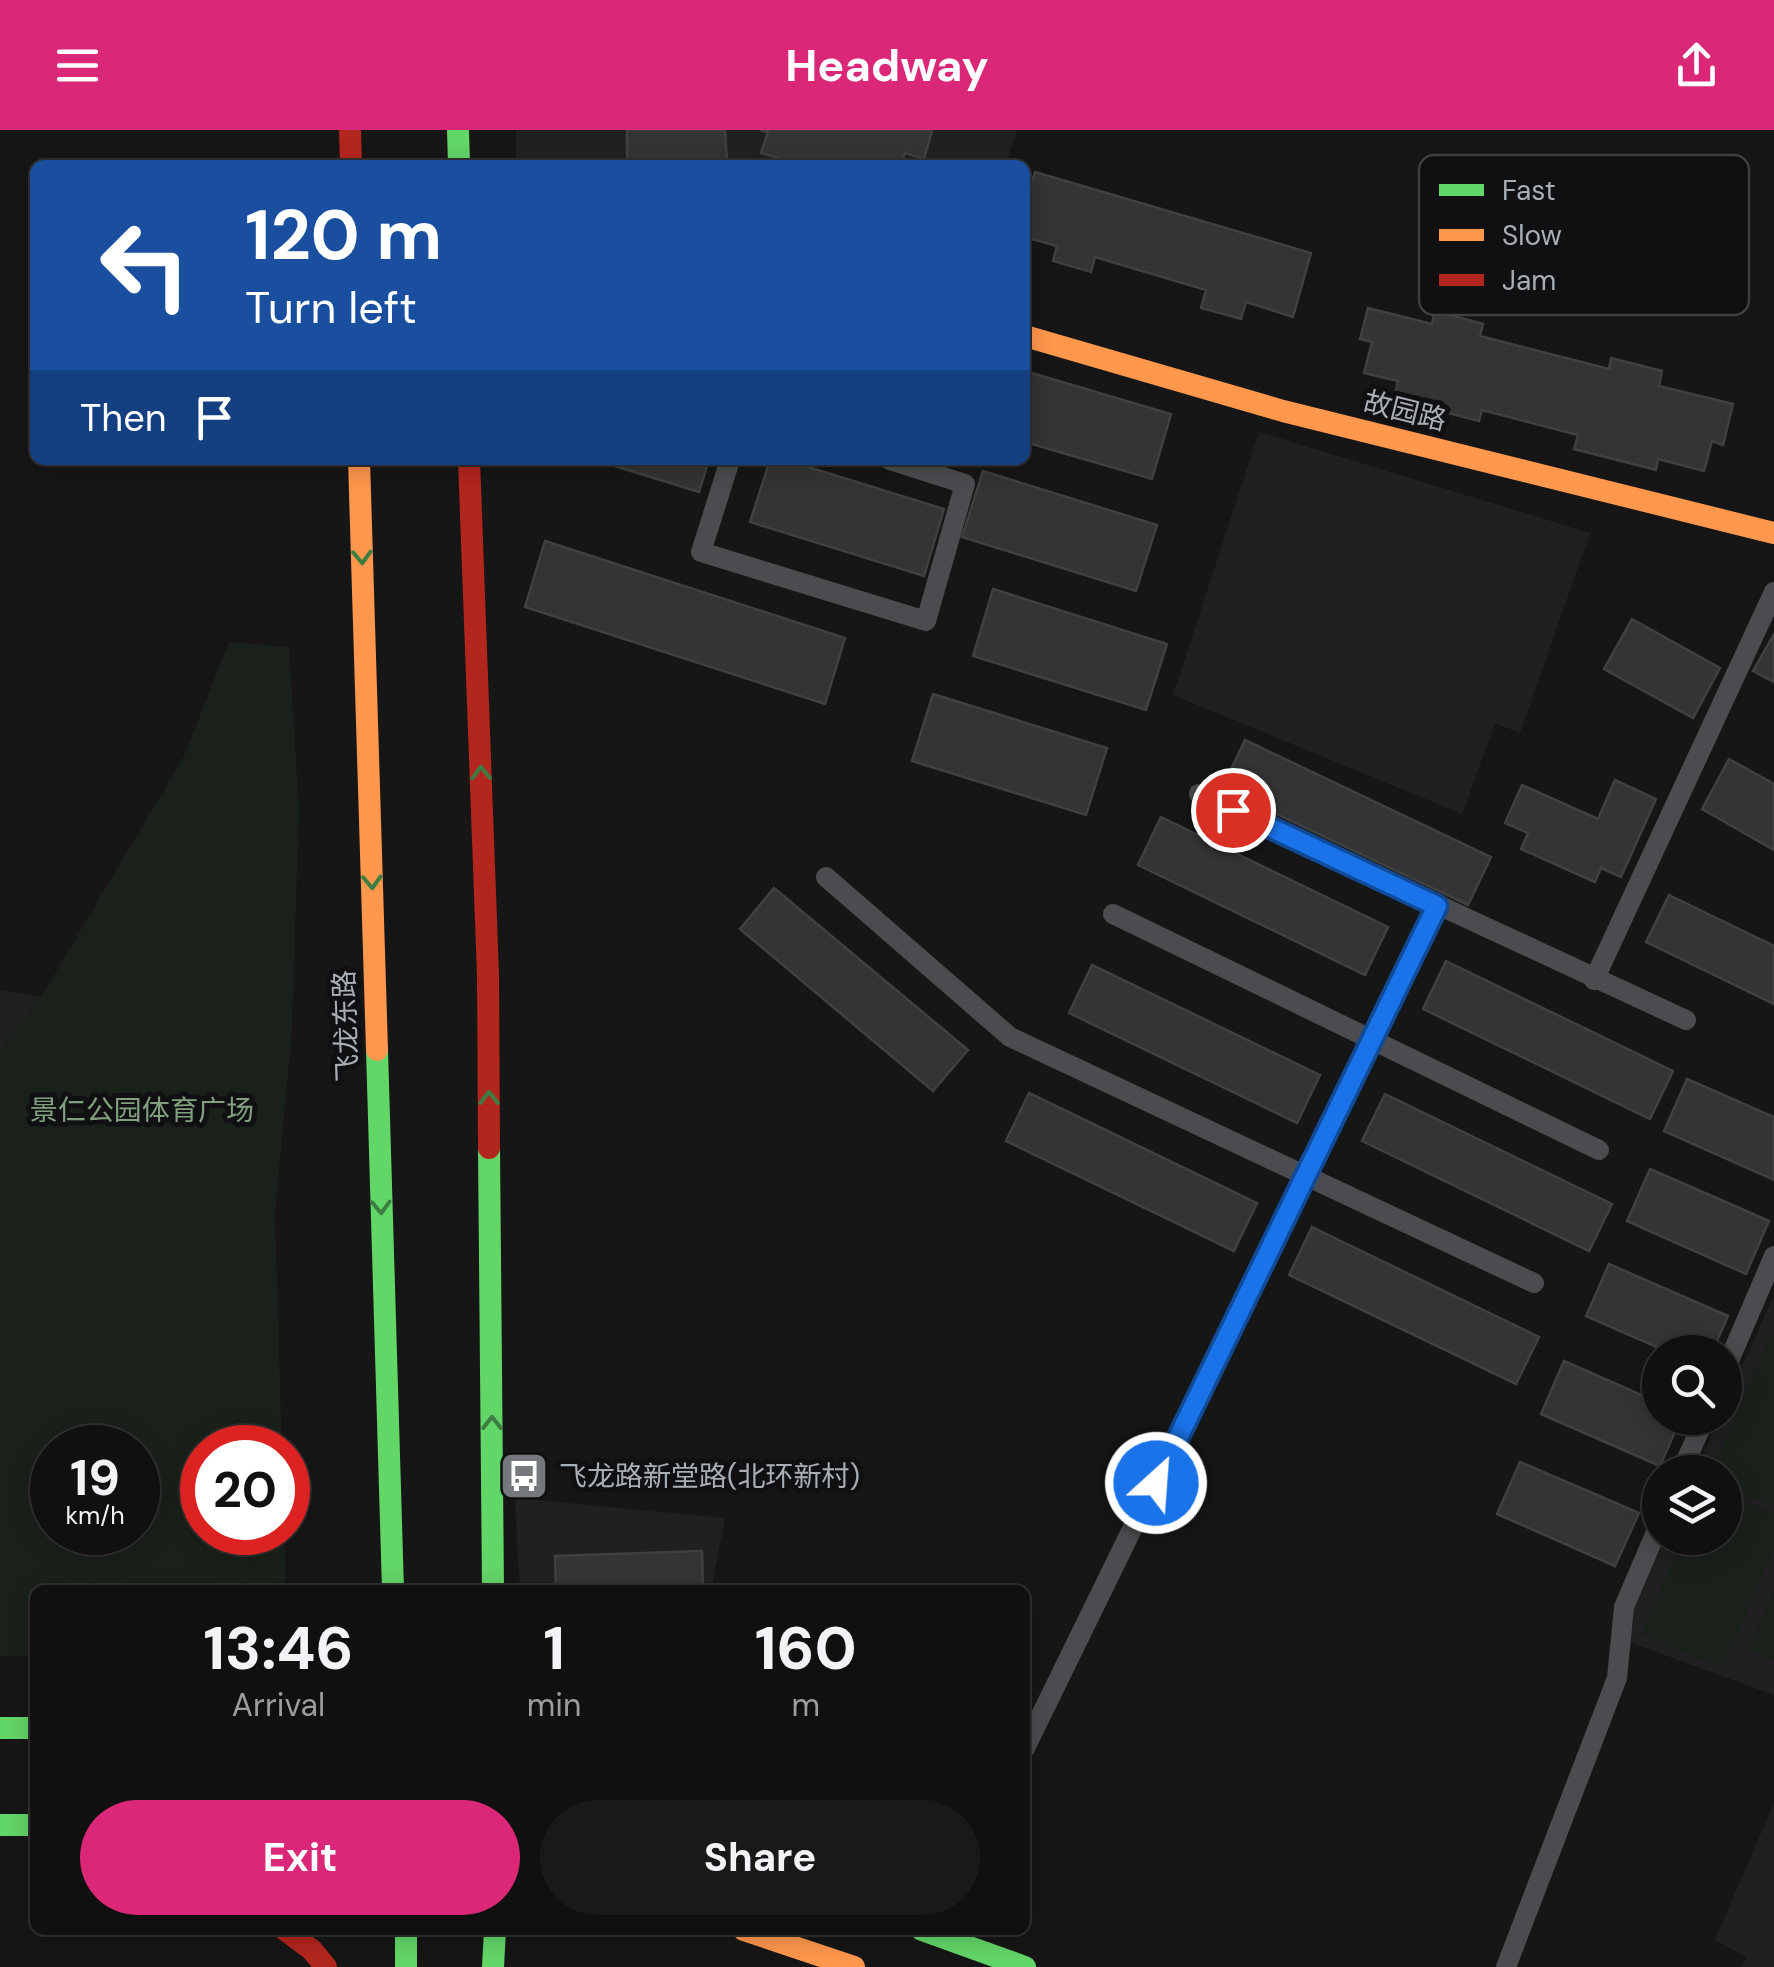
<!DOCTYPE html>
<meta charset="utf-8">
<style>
body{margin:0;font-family:"DM Sans","Noto Sans SC",sans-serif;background:#191919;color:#f1f3f6;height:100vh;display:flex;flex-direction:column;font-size:38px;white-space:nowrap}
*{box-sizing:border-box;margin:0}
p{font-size:32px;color:#9c9d9f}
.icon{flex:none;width:55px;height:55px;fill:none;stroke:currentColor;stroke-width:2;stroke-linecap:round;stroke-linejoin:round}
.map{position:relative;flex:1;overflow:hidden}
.panel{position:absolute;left:30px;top:1455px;width:1000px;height:350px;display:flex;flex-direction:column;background:#101010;border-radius:15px;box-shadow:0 5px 25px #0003,0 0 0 2px #303030}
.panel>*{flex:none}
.top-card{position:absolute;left:30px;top:30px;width:1000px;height:305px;border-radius:15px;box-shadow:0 5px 25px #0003,0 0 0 2px #303030;background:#1a4fa0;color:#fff;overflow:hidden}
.fabs{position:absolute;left:1642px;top:1205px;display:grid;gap:20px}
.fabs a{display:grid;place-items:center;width:100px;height:100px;border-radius:50%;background:#101010;box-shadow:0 5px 25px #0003,0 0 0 2px #303030;font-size:50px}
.speed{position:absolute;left:30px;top:1295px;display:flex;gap:20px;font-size:50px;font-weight:700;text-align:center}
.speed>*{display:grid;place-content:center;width:130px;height:130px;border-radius:50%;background:#101010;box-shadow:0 5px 25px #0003,0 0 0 2px #303030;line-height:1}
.speed small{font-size:25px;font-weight:400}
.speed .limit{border:15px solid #d22;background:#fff;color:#111}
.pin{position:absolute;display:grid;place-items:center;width:85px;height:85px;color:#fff;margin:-42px;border:5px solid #fff;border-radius:50%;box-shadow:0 2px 10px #0007}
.me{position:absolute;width:110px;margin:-55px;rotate:26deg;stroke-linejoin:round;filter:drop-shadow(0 0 8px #0008)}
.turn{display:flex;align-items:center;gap:35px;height:210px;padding:0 50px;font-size:45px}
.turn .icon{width:130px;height:130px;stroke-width:2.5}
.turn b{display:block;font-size:70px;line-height:85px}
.then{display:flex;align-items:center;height:95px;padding:0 50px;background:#0003;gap:20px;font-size:38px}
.eta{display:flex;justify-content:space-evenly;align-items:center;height:170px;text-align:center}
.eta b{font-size:60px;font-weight:700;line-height:70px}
.primary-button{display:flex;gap:20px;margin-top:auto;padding:20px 50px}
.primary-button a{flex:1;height:115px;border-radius:60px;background:#db2777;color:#fff;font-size:40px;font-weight:700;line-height:115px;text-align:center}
.primary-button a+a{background:#191919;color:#f1f3f6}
header{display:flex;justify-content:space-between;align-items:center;height:130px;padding:0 50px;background:#db2777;color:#fff;font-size:45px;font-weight:700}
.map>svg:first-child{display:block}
.built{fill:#202023}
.green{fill:#1a201a;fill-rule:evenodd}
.building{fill:#343436;stroke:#3e4042;stroke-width:2.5}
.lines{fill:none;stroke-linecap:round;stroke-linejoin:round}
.lane{stroke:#4a4c4f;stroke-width:20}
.fast{stroke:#63d668;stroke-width:22}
.slow{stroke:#ff974d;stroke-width:22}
.jam{stroke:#b3261e;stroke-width:22}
.oneway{stroke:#3e7d41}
.route-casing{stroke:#114b97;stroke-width:25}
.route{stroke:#1a73e8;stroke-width:18}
.labels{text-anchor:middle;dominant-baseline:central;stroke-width:10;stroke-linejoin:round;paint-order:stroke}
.street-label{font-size:28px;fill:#a8aeb6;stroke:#101012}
.park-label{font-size:28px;fill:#82a07f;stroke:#101012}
.poi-label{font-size:28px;fill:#a8aeb6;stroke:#101012;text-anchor:start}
.key{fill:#101012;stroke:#3e3f43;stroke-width:2.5}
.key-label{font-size:28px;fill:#a8aeb6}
</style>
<header><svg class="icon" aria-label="menu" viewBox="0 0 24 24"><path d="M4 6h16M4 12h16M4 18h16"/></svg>Headway<svg class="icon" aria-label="share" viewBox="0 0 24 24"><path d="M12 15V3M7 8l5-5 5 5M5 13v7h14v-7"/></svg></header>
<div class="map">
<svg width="1774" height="1837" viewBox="0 0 1774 1837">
<rect width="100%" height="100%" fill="#161616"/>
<g class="built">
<polygon points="516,0 1017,0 1006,35 533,35 516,30"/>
<polygon points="1259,302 1590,403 1520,603 1495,593 1462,684 1173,565"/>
<polygon points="0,860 41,867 0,920"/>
<polygon points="1774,1165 1774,1565 1621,1509 1666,1408 1725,1408 1725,1342 1695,1342 1719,1288 1725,1288 1725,1275"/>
<polygon points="515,1368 725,1388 711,1460 520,1460"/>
<polygon points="1774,1673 1774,1837 1742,1837 1746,1827 1715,1810"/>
</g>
<g class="green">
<path d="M229 512 289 517 299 678 292 900 275 1083 282 1317 202 1318V1402L284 1403 286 1449 279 1460H35V1526H0V920L41 867 184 626ZM52 1318H138V1402H52Z"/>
<polygon points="1773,1199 1774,1200 1774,1377 1725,1356 1725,1342 1711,1342"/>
<polygon points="1725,1363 1774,1384 1774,1418 1723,1539 1641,1504 1682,1408 1725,1408"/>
<polygon points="1774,1459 1774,1530 1748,1520"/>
</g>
<g class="building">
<polygon points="627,0 725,0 727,32 726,35 627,35"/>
<polygon points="760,0 930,0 932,1 924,29 905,23 901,35 801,35 761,23 768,2"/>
<polygon points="1035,42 1311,123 1293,187 1246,172 1241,189 1201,178 1206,160 1095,127 1091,142 1053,131 1057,116 1025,107 1025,74"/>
<polygon points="1368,178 1432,194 1435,181 1483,194 1480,206 1609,239 1611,228 1662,241 1659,256 1733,274 1723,315 1712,311 1704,341 1658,329 1656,340 1574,319 1578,305 1482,280 1479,291 1394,269 1398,251 1364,243 1372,212 1360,209"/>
<polygon points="1025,241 1171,284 1152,349 1025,312"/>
<polygon points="595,330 709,330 699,362"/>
<polygon points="770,330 786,330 944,379 924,446 750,392"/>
<polygon points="983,341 1157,395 1136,461 962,407"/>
<polygon points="545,411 845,508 825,574 525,477"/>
<polygon points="993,459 1167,514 1146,580 973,526"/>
<polygon points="1632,489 1720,538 1693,588 1604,539"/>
<polygon points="1774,504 1774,552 1753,541"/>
<polygon points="933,564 1107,618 1086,685 912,631"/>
<polygon points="1245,610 1491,727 1468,775 1222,658"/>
<polygon points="1729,629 1774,654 1774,720 1702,679"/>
<polygon points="1615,650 1656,669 1621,747 1601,738 1595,752 1521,719 1528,703 1505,693 1522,655 1598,689"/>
<polygon points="1161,687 1388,797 1365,845 1138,735"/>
<polygon points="774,758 968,920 933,961 740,799"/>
<polygon points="1669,765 1774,816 1774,874 1646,812"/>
<polygon points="1446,831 1673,941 1650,989 1423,879"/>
<polygon points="1092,835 1320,945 1297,993 1069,883"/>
<polygon points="1687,949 1774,987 1774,1050 1664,1001"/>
<polygon points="1029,963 1257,1073 1234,1121 1006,1011"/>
<polygon points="1385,964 1612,1074 1589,1121 1362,1011"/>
<polygon points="1650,1039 1769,1091 1746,1144 1627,1091"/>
<polygon points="1312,1097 1539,1207 1516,1254 1289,1145"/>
<polygon points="1609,1134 1728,1186 1712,1222 1668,1222 1586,1186"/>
<polygon points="1564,1231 1660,1273 1660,1288 1681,1288 1660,1336 1541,1284"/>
<polygon points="1520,1332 1639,1383 1615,1436 1497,1384"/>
<polygon points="702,1421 703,1460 556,1460 555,1426"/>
</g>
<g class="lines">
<g class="lane">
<polyline points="730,330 701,422 926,491 965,354 890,330"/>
<polyline points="1199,664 1686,890"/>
<polyline points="826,747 1010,907 1534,1153"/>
<polyline points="1113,784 1599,1020"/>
<polyline points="1594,850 1774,462"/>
<polyline points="1725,1240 1774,1126"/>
<polyline points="1681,1342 1705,1288"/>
<polyline points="1025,1618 1437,776"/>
<polyline points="1506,1837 1617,1548 1624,1477 1660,1393"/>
</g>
<g class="fast">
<polyline points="458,0 459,35"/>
<polyline points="377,920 393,1460"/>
<polyline points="489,1018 493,1460"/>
<polyline points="0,1598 35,1598"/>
<polyline points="0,1695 35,1695"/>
<polyline points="406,1800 406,1837"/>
<polyline points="922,1800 1025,1837"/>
<polyline points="493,1837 495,1800"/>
</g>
<g class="slow">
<polyline points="1025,206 1283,281 1774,403"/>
<polyline points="359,330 377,920"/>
<polyline points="744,1800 854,1837"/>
</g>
<g class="jam">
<polyline points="350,0 351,35"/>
<polyline points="469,330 488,845 489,1018"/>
<polyline points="285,1800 312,1820 326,1837"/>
</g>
</g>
<defs><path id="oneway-chevron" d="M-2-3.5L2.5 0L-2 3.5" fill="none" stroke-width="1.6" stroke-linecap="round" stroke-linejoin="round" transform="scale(2.5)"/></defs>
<g class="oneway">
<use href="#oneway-chevron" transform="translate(362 427) rotate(88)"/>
<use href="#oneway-chevron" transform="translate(481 643) rotate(-92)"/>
<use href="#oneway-chevron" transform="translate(372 752) rotate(88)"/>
<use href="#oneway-chevron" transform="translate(489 968) rotate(-90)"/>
<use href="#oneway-chevron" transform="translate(381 1077) rotate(88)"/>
<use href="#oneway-chevron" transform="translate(492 1293) rotate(-90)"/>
</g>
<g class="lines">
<g class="route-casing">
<polyline id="route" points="1156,1353 1437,776 1233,680"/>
</g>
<use href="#route" class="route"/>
</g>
<defs>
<g id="bus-square" transform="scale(2.5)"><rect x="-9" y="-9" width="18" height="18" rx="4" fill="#75797e" stroke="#101012"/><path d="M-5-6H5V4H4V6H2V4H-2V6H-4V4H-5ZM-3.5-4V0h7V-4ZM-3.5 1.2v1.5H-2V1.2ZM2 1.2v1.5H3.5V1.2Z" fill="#fff"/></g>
</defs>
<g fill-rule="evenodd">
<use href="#bus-square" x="524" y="1346"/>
</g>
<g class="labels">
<g class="street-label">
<text transform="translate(1405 281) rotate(14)">故园路</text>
<text transform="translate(346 896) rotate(-92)">飞龙东路</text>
</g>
<g class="park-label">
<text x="142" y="980">景仁公园体育广场</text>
</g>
<g class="poi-label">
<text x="559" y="1346">飞龙路新堂路(北环新村)</text>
</g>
</g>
<rect x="1419" y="25" width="330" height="160" rx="15" class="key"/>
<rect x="1439" y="54" width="45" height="12" fill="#63d668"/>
<rect x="1439" y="99" width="45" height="12" fill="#ff974d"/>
<rect x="1439" y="144" width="45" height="12" fill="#b3261e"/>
<g class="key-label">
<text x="1502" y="70">Fast</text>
<text x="1502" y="115">Slow</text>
<text x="1502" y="160">Jam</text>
</g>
</svg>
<div class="fabs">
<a><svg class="icon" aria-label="search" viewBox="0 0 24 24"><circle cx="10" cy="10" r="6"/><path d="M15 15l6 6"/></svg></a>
<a><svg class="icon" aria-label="layers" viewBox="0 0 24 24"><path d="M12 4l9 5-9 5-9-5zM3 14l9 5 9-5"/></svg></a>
</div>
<div class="speed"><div>19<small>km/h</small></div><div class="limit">20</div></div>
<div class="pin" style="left:1233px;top:680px;background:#d93025"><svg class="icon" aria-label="arrive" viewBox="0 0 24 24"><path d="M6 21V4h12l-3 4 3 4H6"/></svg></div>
<svg class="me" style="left:1156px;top:1353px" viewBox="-20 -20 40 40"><circle r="17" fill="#1a73e8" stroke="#fff" stroke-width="3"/><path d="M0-11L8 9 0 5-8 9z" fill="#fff"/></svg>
<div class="top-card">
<div class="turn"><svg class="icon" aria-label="left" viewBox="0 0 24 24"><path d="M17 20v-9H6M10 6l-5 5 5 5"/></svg><div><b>120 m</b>Turn left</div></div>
<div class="then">Then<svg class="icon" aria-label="arrive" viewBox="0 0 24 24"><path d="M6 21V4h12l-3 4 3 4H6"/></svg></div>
</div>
<section class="panel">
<div class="eta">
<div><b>13:46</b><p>Arrival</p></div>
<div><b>1</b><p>min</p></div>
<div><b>160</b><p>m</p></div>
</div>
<div class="primary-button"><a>Exit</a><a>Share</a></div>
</section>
</div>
